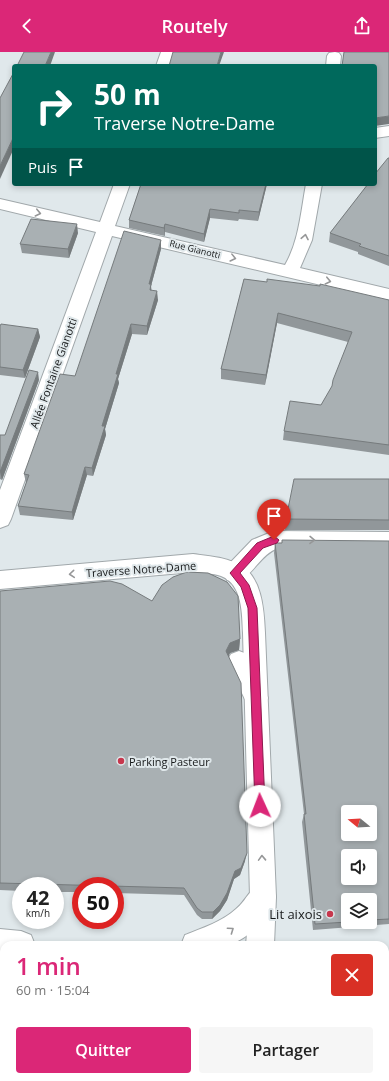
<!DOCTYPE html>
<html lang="fr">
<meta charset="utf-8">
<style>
body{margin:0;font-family:"Open Sans",sans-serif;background:#f6f6f6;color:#222;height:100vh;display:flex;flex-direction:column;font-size:15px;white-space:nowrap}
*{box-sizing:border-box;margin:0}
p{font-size:13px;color:#767676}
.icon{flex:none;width:22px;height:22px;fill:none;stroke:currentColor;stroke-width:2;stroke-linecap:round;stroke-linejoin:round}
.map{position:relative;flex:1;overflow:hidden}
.side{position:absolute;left:0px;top:889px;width:389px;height:140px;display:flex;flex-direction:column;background:#fff;border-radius:12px 12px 0 0;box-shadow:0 2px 6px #0003}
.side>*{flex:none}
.top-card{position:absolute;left:12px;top:12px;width:365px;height:122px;border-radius:4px;box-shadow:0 2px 6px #0003;background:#00695c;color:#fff;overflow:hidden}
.needle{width:26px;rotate:288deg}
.controls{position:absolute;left:341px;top:753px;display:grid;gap:8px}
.controls a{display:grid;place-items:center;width:36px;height:36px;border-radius:4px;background:#fff;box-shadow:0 2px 6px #0003;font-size:20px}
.speed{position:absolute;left:12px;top:825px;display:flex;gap:8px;font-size:20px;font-weight:700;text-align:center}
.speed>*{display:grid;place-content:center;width:52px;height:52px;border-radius:50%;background:#fff;box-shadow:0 2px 6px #0003;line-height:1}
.speed small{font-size:10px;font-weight:400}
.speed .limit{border:6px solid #d22;background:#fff;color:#111}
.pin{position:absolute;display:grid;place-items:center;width:34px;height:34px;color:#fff;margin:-41px -17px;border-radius:50% 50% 50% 0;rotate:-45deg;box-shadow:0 0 4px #0007}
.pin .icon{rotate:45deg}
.me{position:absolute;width:44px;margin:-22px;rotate:358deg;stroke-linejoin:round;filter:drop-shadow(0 0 3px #0008)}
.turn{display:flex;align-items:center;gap:14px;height:84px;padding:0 16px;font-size:18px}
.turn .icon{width:52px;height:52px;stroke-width:2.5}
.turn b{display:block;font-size:28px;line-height:34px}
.then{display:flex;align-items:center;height:38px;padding:0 16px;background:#0003;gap:8px;font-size:15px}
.round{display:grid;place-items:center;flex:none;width:42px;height:42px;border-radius:4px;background:#f6f6f6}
.headline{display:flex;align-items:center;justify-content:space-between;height:68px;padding:0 16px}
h1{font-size:24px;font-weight:600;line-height:30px;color:#db2777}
.primary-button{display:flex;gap:8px;margin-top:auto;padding:8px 16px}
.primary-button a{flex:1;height:46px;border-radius:4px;background:#db2777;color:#fff;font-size:16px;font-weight:600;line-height:46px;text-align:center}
.primary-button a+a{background:#f6f6f6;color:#222}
header{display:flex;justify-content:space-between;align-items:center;height:52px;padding:0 16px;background:#db2777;color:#fff;font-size:18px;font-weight:600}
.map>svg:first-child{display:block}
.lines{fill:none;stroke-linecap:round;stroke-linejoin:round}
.minor-casing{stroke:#a1a8ab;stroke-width:2}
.major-casing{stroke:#a1a8ab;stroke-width:2}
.minor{fill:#fff;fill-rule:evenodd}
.major{fill:#fff;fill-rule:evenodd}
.wall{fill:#91979a;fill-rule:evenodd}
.shaded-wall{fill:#767b7d}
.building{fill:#a9b0b3;stroke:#767b7d;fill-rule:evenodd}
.oneway{stroke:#969798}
.route{fill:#db2777;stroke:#8e194d}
.poi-dot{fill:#c7374d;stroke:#e0e8eb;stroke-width:1.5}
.labels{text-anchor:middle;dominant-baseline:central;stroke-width:4;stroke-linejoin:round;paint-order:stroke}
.far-street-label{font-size:9px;fill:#161819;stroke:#e0e8eb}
.street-label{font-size:11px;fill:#161819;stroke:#e0e8eb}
.poi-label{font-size:11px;fill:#161819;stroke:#e0e8eb;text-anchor:start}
.near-poi-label{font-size:13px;fill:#161819;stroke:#e0e8eb;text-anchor:end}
</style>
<header><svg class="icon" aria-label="back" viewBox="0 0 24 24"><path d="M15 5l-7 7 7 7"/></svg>Routely<svg class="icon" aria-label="share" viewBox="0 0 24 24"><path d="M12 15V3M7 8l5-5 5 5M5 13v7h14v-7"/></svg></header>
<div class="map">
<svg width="389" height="1029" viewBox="0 0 389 1029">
<rect width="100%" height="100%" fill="#e0e8eb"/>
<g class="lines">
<g class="minor-casing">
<g id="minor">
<polygon points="161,0 175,0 170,14 156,14"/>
<polygon points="335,0 339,1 341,4 340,14 326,14 327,4 329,1"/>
<polygon points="389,74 389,84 375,86 375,76"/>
<path d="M114 132H130L115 174 285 213C299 189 301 159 306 132H322L312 188 300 216 389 237V249L112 184 11 467 8 473 0 476V438L96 180 0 157V147L100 170Z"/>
<path d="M274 479 389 480V498L276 497C256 505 249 535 227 528L224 521 227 514 252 488Z"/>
<polygon points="239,599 247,602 268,646 264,654 256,657 248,654 227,609 231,602"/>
<path d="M263 832 273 835 276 845C269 863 250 887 230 892 220 896 194 893 181 893L185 883C202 876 222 870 236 857 248 847 247 838 263 832Z"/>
<rect x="0" y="977" width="4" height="30"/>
<polygon points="76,1025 107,1025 105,1029 74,1029"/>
<polygon points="116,1025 147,1025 149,1029 118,1029"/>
<polygon points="159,1025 190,1025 188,1029 157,1029"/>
<polygon points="198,1025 236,1025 234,1029 196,1029"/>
</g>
</g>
<g class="major-casing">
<g id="major">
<path d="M193 502C208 504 224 505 238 512 262 523 264 558 265 581L276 845 274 893H246L250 845 243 581C242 563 243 532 221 524 213 521 202 521 193 520L0 537V519Z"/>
<polygon points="0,877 21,879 31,883 35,893 4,893 4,905 0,905"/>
<polygon points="389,952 389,980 385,981 385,953"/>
</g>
</g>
<use href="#minor" class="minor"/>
<use href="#major" class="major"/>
</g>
<g class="wall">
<polygon points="389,106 389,214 358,202 358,200 329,190 330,181"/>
<polygon points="141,132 267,132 258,169 239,167 238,169 210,166 204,190 165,180 165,184 129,176 129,168"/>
<polygon points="78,181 69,206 22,201 20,192"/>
<polygon points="161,188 161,197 151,234 151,238 158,248 147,283 132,282 118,327 119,331 105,377 106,383 93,424 87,423 73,468 20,463 18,454 26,431 24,422 75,324"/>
<polygon points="244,227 389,248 389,403 283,388 284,379 321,353 332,335 348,290 277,271 265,333 221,327 221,317"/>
<polygon points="0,274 38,277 40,285 25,326 0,323"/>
<polygon points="39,328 2,428 0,427 0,383 5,383"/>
<polygon points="389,427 389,478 285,478 286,467"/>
<path d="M389 489V872L313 878 302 770 304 762 274 501 275 491ZM370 848V870H348Z"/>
<polygon points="0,539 152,549 240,587 239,598 230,601 228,604 245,809 240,823 234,827 227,848 220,859 212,867 202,867 197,863 184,843 115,841 115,834 81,834 81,840 55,840 55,834 21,834 21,839 0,838"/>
</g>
<g class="shaded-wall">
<polygon points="51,0 55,0 50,14 45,14"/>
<polygon points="221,0 224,0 219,14 217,14"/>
<polygon points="389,64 389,72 375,74 375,66"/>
<polygon points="14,84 14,96 0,127 0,114"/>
<polygon points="266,132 267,132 258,169 259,160"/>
<polygon points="210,157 210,166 204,190 204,182"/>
<polygon points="77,172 78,181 69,206 68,197"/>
<polygon points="165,172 165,184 164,176"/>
<polygon points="161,188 161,197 151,234 152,242 150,247 149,232"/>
<polygon points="157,239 158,248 147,283 147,274"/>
<polygon points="278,261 277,271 265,333 266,323"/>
<polygon points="131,272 132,282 118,327 119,331 105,377 106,383 93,424 92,416 102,374 116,322"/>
<polygon points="38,277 40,285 25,326 23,318"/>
<polygon points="38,320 39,328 2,428 0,420"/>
<polygon points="85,415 87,423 73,468 72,460"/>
<polygon points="240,587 239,598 230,601 226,610 226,599 230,591"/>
<polygon points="247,801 245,809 240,823 234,827 227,848 220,859 212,867 213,860 235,819"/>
</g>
<g class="building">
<polygon points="24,0 51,0 45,14 17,14"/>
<polygon points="173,0 221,0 217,14 169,14"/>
<polygon points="344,0 389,0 389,64 375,66 375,14 342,14"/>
<polygon points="14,20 14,84 0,114 0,46"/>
<polygon points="388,106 389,106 389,204 359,194 361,192 330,181 368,132 375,132 375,122"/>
<polygon points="141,132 266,132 259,160 239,158 239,161 210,157 204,182 165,172 164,176 129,168"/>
<polygon points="31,167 77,172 68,197 20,192"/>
<polygon points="124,179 161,188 149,232 151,232 150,238 157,239 147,274 131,272 116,322 118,322 102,374 105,374 92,416 85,415 72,460 18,454 29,423 24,422 60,322 75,324"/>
<polygon points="244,227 267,230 267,227 320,234 320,232 389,248 389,393 284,379 290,349 321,353 332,334 333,328 352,280 278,261 266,323 221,317"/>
<polygon points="1,272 38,277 23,318 0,315 0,274"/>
<polygon points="29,318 38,320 0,420 0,383 5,383"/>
<polygon points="294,427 389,427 389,468 286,467"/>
<path d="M282 488 389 489V867L370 868V848H348V870L315 872 304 762H306L275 491H282ZM348 760H370V782H348ZM348 804H370V826H348Z"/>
<polygon points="187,520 208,521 227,530 238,544 240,587 230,591 226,599 241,631 247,801 241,816 235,819 227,841 220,853 213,860 202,860 197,856 184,836 0,831 0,539 110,529 122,532 152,549 162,533 173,525"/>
</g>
<defs><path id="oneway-chevron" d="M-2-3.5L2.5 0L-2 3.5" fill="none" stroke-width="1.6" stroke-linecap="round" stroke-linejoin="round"/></defs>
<g class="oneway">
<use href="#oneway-chevron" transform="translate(38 161) rotate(13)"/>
<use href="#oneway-chevron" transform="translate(305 185) rotate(-79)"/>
<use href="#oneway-chevron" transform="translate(233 206) rotate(14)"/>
<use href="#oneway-chevron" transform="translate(328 229) rotate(13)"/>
<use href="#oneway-chevron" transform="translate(312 488) rotate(1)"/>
<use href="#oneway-chevron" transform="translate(72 522) rotate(175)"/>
<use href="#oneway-chevron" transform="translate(262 806) rotate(-92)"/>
<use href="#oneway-chevron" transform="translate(231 878) rotate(-35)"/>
</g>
<polygon class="route" points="274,484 279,488 277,491 263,496 240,521 249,533 257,556 265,754 264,758 260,759 256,758 255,754 248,556 241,535 230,521 257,491"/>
<g class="poi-dot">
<circle cx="121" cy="709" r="4"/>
<circle cx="330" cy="862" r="4"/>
</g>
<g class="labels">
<g class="far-street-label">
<text transform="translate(195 197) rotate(14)">Rue Gianotti</text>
</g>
<g class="street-label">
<text transform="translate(53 321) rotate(-70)">Allée Fontaine Gianotti</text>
<text transform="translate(141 517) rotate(-4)">Traverse Notre-Dame</text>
</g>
<g class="poi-label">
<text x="129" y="709">Parking Pasteur</text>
</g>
<g class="near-poi-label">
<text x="322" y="862">Lit aixois</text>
</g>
</g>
</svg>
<div class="controls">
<a><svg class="needle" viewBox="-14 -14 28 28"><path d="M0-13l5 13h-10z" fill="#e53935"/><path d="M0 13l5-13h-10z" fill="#767676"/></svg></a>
<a><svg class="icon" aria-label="sound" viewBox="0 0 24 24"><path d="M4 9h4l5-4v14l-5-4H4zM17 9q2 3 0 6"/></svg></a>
<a><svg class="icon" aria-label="layers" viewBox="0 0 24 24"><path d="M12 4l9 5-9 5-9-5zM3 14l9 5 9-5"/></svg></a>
</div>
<div class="speed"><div>42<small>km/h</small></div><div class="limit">50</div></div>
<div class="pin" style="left:274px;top:488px;background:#d93025"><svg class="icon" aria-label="arrive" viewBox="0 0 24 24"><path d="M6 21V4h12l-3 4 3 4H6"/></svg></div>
<svg class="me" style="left:260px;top:754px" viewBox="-20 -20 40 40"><circle r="19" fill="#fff"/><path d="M0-13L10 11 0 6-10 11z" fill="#db2777"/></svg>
<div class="top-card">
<div class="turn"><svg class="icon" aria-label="right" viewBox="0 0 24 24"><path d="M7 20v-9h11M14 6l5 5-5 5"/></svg><div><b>50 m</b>Traverse Notre-Dame</div></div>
<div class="then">Puis<svg class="icon" aria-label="arrive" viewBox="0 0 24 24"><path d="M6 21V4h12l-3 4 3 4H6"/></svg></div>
</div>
<section class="side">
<div class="headline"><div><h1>1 min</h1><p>60 m · 15:04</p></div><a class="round" style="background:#d93025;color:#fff"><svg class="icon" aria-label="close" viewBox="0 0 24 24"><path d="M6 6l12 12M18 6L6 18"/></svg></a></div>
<div class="primary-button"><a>Quitter</a><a>Partager</a></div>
</section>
</div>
